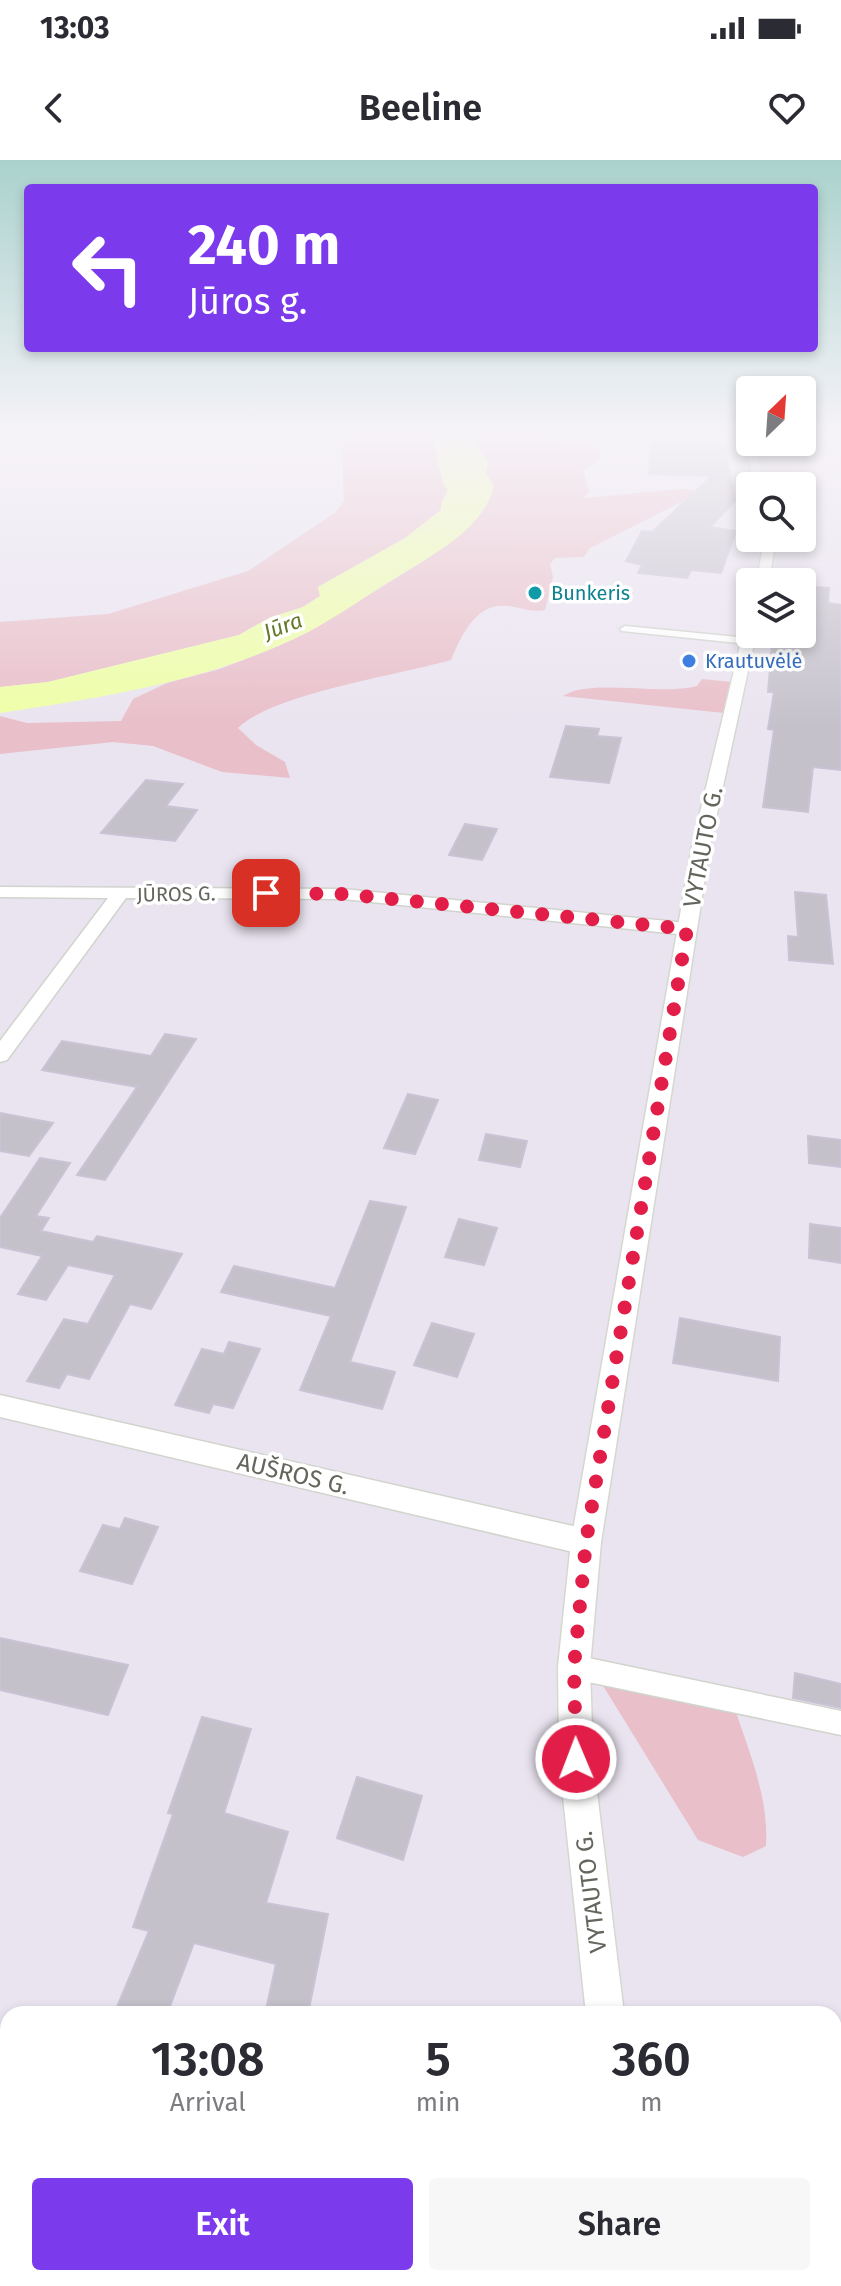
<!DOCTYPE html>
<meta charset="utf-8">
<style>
body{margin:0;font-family:"Fira Sans",sans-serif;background:#f7f7f7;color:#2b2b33;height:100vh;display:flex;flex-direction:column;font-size:30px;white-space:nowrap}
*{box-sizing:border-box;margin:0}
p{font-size:26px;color:#7c7c81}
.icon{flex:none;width:44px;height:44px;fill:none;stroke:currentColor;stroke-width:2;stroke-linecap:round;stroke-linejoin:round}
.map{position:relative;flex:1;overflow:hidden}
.details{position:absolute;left:0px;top:1846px;width:842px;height:280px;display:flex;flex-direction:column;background:#fff;border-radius:24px 24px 0 0;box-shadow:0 4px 12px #0003}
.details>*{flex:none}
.banner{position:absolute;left:24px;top:24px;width:794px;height:168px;border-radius:8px;box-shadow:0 4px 12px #0003;background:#7c3aed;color:#fff;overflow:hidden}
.needle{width:52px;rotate:25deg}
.tools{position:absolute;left:736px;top:216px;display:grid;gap:16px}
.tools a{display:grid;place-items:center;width:80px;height:80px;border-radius:8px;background:#fff;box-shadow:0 4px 12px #0003;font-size:40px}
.pin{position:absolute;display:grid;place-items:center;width:68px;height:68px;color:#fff;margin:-34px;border-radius:16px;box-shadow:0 4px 12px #0006}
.me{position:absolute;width:88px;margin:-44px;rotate:359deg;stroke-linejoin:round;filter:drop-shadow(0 0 6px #0008)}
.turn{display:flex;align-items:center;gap:28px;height:168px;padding:0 32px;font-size:36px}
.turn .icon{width:104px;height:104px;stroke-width:2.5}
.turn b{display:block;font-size:56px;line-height:68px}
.eta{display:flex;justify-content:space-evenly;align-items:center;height:136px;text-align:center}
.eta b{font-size:48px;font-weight:600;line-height:56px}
.button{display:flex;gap:16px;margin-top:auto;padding:16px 32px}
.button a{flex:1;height:92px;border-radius:8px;background:#7c3aed;color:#fff;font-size:32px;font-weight:600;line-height:92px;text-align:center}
.button a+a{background:#f7f7f7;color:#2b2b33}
.status{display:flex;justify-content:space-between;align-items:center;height:56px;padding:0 40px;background:#fff;direction:ltr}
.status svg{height:22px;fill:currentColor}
header{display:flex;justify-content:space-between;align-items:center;height:104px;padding:0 32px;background:#fff;font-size:36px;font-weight:600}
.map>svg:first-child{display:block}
.green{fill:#e9bfc9}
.water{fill:#eeffa5}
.building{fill:#c5c1cb;stroke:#cac2d5;stroke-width:2}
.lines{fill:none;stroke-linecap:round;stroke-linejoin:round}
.service-casing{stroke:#d1d4cd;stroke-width:3}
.minor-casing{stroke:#d1d4cd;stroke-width:3}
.secondary-casing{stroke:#d5d8cf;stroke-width:3}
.service{fill:#fff;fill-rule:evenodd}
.minor{fill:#fff;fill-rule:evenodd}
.secondary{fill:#fff;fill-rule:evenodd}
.route{stroke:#e11d48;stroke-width:14;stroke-dasharray:0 25.2}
.culture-dot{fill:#0f9aa8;stroke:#fff;stroke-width:3}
.shop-dot{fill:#3f7fe0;stroke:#fff;stroke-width:3}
.labels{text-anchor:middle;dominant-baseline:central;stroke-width:7;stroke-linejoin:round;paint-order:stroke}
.far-culture-label{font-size:20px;fill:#0d838f;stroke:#fff;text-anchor:start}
.far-shop-label{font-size:20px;fill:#366cbe;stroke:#fff;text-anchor:start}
.far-street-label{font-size:20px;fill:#63665c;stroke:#fff}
.far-water-label{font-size:22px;font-style:italic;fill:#647829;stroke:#fff}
.street-label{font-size:24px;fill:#63665c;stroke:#fff}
</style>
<div class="status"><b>13:03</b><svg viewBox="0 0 49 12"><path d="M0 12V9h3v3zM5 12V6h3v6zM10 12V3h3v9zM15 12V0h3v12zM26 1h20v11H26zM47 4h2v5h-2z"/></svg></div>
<header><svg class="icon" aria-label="back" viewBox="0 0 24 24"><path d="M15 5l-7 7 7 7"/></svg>Beeline<svg class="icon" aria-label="heart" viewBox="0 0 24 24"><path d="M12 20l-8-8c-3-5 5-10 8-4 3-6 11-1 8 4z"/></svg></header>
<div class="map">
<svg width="841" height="2126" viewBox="0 0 841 2126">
<rect width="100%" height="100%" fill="#eae4f0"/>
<g class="green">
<polygon points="341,270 430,270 443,322 448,330 441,344 442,349 405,378 318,427 320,436 303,447 269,458 239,475 48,522 0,527 0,462 108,454 248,411 336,352 344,341"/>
<path d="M472 270H560L551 280 600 287 601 299 583 310 589 331 584 338 680 329 750 334V341L689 338 590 388 584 397 555 398 550 404 553 417 545 450C529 453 522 447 507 446 476 442 461 476 451 500 399 515 272 534 238 568L256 585 285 602 290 618 222 612 153 586 113 582 0 594V556L27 563 121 561 133 539 167 523 220 509 279 486 310 471 422 402 454 378 486 314 488 300 477 286Z"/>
<path d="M702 519 732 522 724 553 563 536C590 518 660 536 697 526Z"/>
<path d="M594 1511 732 1540C747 1587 769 1635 766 1686L743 1697 698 1680Z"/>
</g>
<path class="water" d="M430 270H472L477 286 488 301 486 314 494 325C486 367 433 395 400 415 368 434 338 457 306 473 210 521 105 537 0 553V527L48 522 239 475 269 458 303 447 320 436 318 427 405 378 441 350V344L448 330 443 322Z"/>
<g class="building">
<polygon points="651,280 724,285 735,341 710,367 736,371 721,413 691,410 687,418 638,413 642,405 626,401 642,371 652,372 712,316 649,314"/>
<polygon points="802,426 829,428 828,443 841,445 841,610 813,607 808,652 763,647 774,570 768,569 774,532 768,532 772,484 802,487"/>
<polygon points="566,566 599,569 597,576 621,578 609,623 550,617"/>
<polygon points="146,620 183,624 166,646 197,650 175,681 101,673"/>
<polygon points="465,664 497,669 482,700 449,695"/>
<polygon points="795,732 826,735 833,804 789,800 788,776 798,777"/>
<polygon points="165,874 196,879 105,1020 77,1015 137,927 42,910 62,881 151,896"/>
<polygon points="408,934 438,940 415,994 384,988"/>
<polygon points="0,953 53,963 29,996 0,991"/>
<polygon points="486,974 527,981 520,1007 479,1000"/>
<polygon points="808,976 841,980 841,1007 809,1003"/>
<polygon points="40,998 70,1003 36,1056 49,1058 41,1071 93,1082 97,1076 182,1094 151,1149 130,1144 89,1219 67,1214 59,1228 27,1221 64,1159 88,1164 115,1115 68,1105 46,1140 18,1134 42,1096 0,1087 0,1058"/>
<polygon points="370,1041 406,1047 350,1202 395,1212 382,1249 300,1230 331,1156 221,1132 234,1106 335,1128"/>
<polygon points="459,1059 497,1068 484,1105 445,1097"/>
<polygon points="810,1064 841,1068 841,1103 809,1098"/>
<polygon points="680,1158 780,1177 778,1221 673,1203"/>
<polygon points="432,1163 474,1174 457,1217 414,1205"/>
<polygon points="229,1182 260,1189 233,1248 213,1244 209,1253 175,1245 202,1189 224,1194"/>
<polygon points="125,1358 158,1367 132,1424 80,1411 103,1365 120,1369"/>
<polygon points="0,1478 128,1505 108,1555 0,1530"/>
<polygon points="795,1513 841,1524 841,1548 793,1538"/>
<polygon points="202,1557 251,1569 224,1653 288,1672 266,1743 328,1754 308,1854 265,1854 276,1804 194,1783 167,1854 114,1854 149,1771 133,1767 173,1654 168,1653"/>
<polygon points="357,1617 422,1636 403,1700 337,1678"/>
</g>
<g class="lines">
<g class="service-casing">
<g id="service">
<polygon points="802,270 841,270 841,273 802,274"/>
<polygon points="625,466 748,478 753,481 748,484 622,471 620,469"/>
<polygon points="574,1495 841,1551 841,1575 574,1519 565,1515 562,1507 565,1499"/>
</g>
</g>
<g class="minor-casing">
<g id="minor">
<polygon points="0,727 343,729 687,763 696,769 687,775 343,739 126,738 7,900 0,902 0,881 108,738 0,737"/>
<polygon points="0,1235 586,1369 597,1373 601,1382 597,1391 586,1395 0,1257"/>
<polygon points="622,2118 703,2118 707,2126 626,2126"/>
</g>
</g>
<g class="secondary-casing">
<g id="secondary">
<polygon points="741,270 750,270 750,282 754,282 765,326 755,326"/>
<polygon points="764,378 776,378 769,422 757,422"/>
<polygon points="750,469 750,474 756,474 710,686 601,1382 590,1507 593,1599 624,1854 586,1854 559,1599 558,1507 571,1382 692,686 743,473"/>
<polygon points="613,2118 657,2118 658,2126 614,2126"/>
</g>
</g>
<use href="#service" class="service"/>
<use href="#minor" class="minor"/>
<use href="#secondary" class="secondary"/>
</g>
<linearGradient id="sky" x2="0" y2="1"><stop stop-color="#aad2cd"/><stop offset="0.48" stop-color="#f6f3f8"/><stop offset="1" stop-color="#f6f3f8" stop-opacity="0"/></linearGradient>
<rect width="841" height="568" fill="url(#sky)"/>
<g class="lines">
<polyline class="route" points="266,733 343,734 687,769 586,1382 574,1507 576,1599"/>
</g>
<circle class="culture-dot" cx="535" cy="433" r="8"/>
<circle class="shop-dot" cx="689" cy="501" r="8"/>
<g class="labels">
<g class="far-culture-label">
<text x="551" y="433">Bunkeris</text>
</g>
<g class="far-shop-label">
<text x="705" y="501">Krautuvėlė</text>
</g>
<g class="far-street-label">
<text transform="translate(176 734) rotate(-1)">JŪROS G.</text>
</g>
<g class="far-water-label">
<text transform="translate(283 466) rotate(-20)">Jūra</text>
</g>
<g class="street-label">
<text transform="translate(703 687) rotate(-79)">VYTAUTO G.</text>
<text transform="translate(293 1314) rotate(13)">AUŠROS G.</text>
<text transform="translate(591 1732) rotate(-97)">VYTAUTO G.</text>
</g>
</g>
</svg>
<div class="tools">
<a><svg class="needle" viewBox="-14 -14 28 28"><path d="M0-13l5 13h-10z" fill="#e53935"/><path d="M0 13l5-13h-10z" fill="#7c7c81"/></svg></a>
<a><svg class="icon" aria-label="search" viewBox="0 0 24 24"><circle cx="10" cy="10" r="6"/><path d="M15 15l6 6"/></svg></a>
<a><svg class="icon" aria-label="layers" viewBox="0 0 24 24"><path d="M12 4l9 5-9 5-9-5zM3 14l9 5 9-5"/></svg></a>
</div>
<div class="pin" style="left:266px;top:733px;background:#d93025"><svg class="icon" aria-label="arrive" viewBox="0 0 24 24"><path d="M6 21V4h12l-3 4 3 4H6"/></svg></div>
<svg class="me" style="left:576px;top:1599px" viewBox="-20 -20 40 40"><circle r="17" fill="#e11d48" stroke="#fff" stroke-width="3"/><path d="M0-11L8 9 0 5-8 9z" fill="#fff"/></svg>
<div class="banner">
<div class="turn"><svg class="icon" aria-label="left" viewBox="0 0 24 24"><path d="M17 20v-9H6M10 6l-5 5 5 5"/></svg><div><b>240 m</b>Jūros g.</div></div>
</div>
<section class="details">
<div class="eta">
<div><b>13:08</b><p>Arrival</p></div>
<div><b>5</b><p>min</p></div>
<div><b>360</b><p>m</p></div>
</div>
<div class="button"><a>Exit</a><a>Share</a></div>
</section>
</div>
